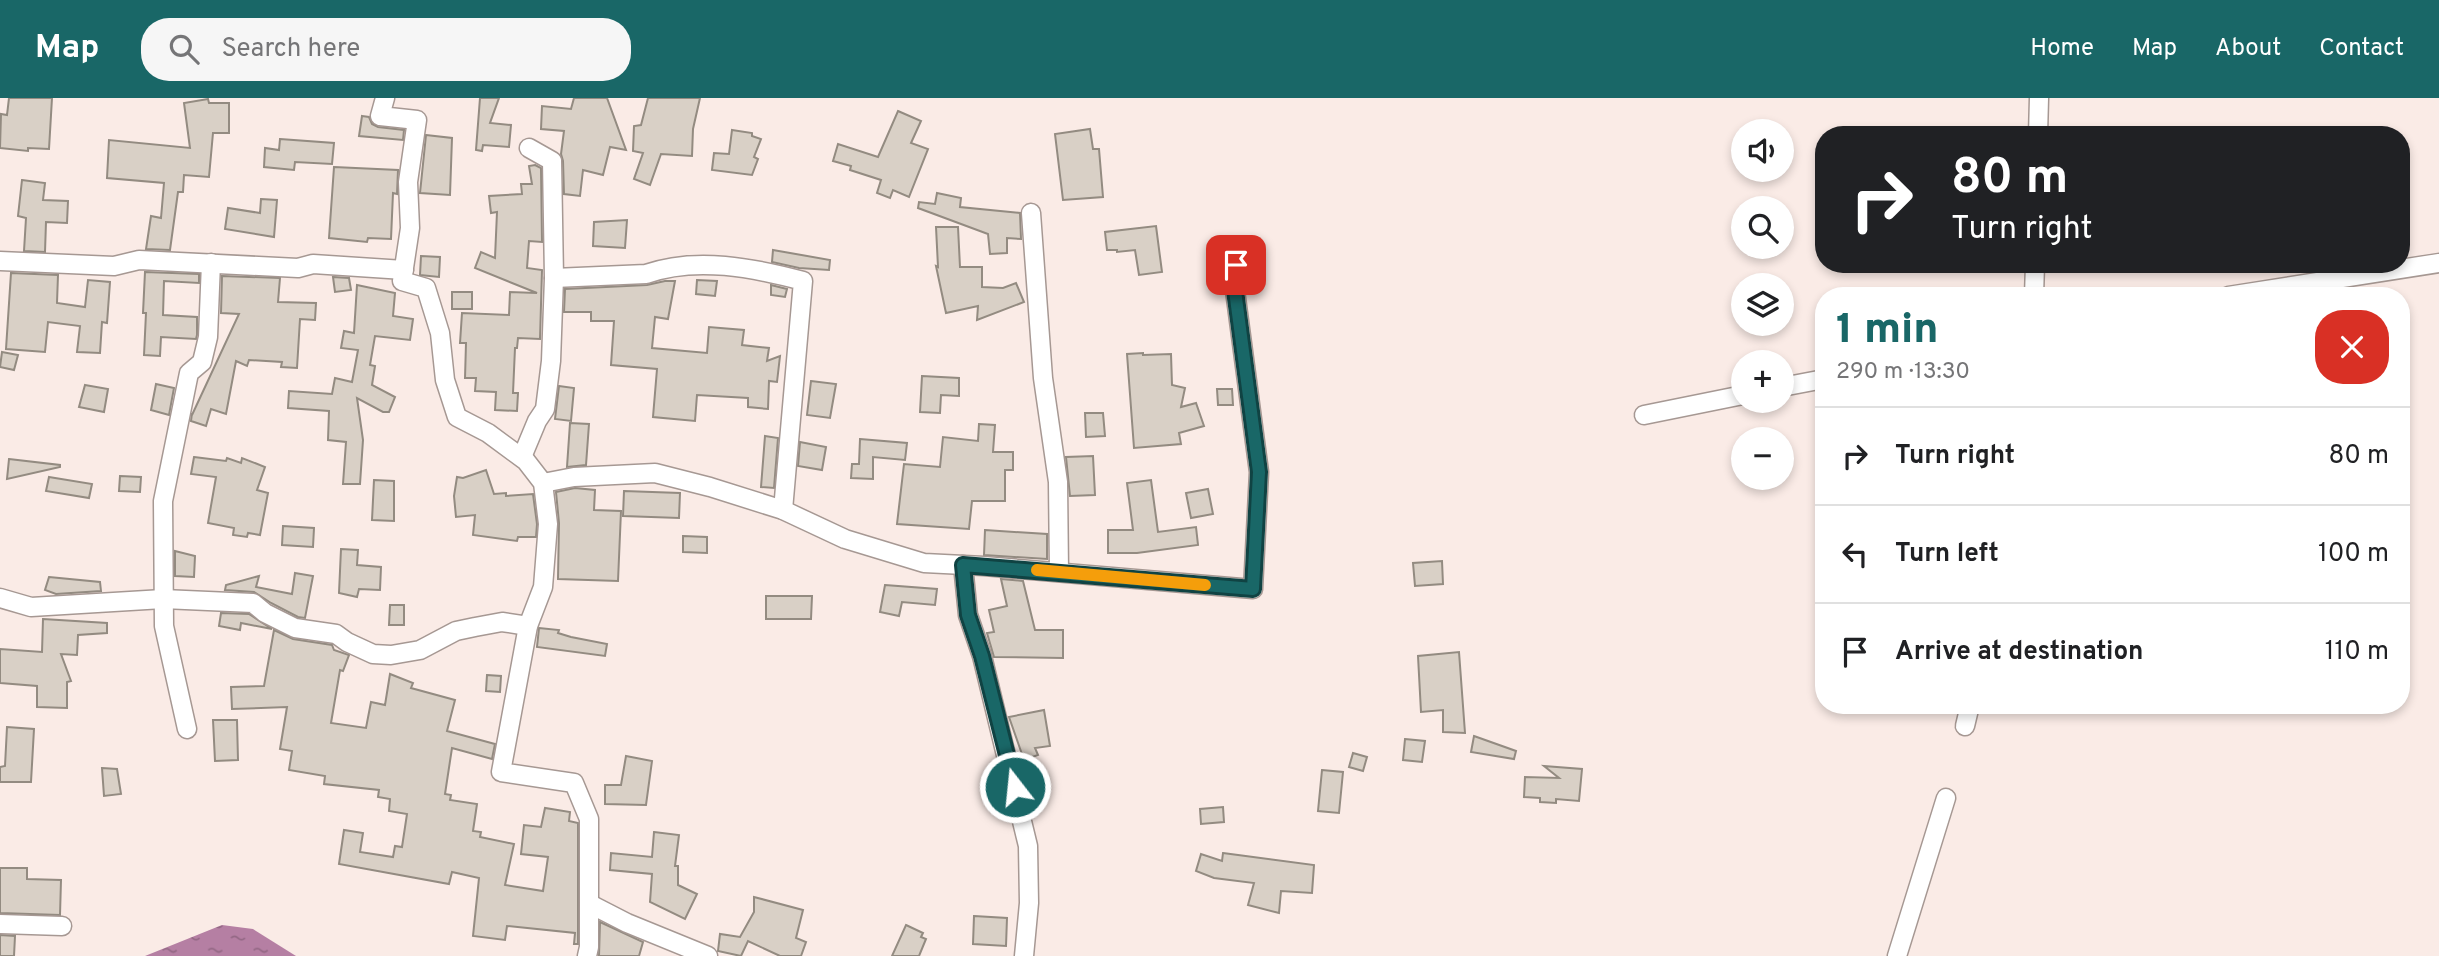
<!DOCTYPE html>
<meta charset="utf-8">
<style>
body{margin:0;font-family:Overpass,sans-serif;background:#f6f6f6;color:#202124;height:100vh;display:flex;flex-direction:column;font-size:26px;white-space:nowrap}
*{box-sizing:border-box;margin:0}
p{font-size:23px;color:#757577}
.icon{flex:none;width:38px;height:38px;fill:none;stroke:currentColor;stroke-width:2;stroke-linecap:round;stroke-linejoin:round}
.map{position:relative;flex:1;overflow:hidden}
.side{position:absolute;left:1815px;top:189px;width:595px;height:427px;display:flex;flex-direction:column;background:#fff;border-radius:28px;box-shadow:0 4px 10px #0003}
.side>*{flex:none}
.top-card{position:absolute;left:1815px;top:28px;width:595px;height:147px;border-radius:28px;box-shadow:0 4px 10px #0003;background:#202124;color:#fff;overflow:hidden}
.buttons{position:absolute;left:1731px;top:21px;display:grid;gap:14px}
.buttons a{display:grid;place-items:center;width:63px;height:63px;border-radius:50%;background:#fff;box-shadow:0 4px 10px #0003;font-size:35px}
.pin{position:absolute;display:grid;place-items:center;width:60px;height:60px;color:#fff;margin:-30px;border-radius:14px;box-shadow:0 4px 10px #0006}
.me{position:absolute;width:77px;margin:-38px;rotate:344deg;stroke-linejoin:round;filter:drop-shadow(0 0 5px #0008)}
.turn{display:flex;align-items:center;gap:24px;height:147px;padding:0 21px;font-size:32px}
.turn .icon{width:91px;height:91px;stroke-width:2.5}
.turn b{display:block;font-size:49px;line-height:60px}
.round{display:grid;place-items:center;flex:none;width:74px;height:74px;border-radius:28px;background:#f6f6f6}
.headline{display:flex;align-items:center;justify-content:space-between;height:119px;padding:0 21px}
h1{font-size:42px;font-weight:800;line-height:52px;color:#196767}
ul{padding:0;list-style:none}
li{display:flex;align-items:center;gap:21px;height:98px;padding:0 21px;border-top:2px solid #e0e0e0}
li div{flex:1}
li b{display:block;font-size:26px}
li em{font-style:normal}
header{display:flex;align-items:center;gap:42px;box-sizing:border-box;height:98px;padding:0 35px;background:#196767;color:#fff}
header strong{font-size:33px}
nav{display:flex;gap:38px;margin-inline-start:auto;font-size:24px}
.search{width:490px;height:63px;background:#f6f6f6;display:flex;align-items:center;gap:18px;box-sizing:border-box;padding:0 24px;border-radius:28px;color:#757577;font-size:26px}
.map>svg:first-child{display:block}
.water{fill:url(#water-ripples)}
.building{fill:#d9d0c6;stroke:#938b81;stroke-width:2}
.lines{fill:none;stroke-linecap:round;stroke-linejoin:round}
.minor-casing{stroke:#a69893;stroke-width:21}
.minor{stroke:#fff;stroke-width:18}
.route-casing{stroke:#104343;stroke-width:18}
.route{stroke:#196767;stroke-width:12}
.slow{stroke:#f59e0b;stroke-width:12}
</style>
<header>
<strong>Map</strong>
<div class="search"><svg class="icon" aria-label="search" viewBox="0 0 24 24"><circle cx="10" cy="10" r="6"/><path d="M15 15l6 6"/></svg>Search here</div>
<nav><a>Home</a><a>Map</a><a>About</a><a>Contact</a></nav>
</header>
<div class="map">
<svg width="2439" height="858" viewBox="0 0 2439 858">
<defs>
<pattern id="water-ripples" width="26" height="14" patternUnits="userSpaceOnUse" patternTransform="scale(1.75)"><rect width="26" height="14" fill="#b57fa3"/><path d="M2 4q2-2 4 0t4 0M15 11q2-2 4 0t4 0" fill="none" stroke="#946885"/></pattern>
</defs>
<rect width="100%" height="100%" fill="#faebe6"/>
<polygon class="water" points="222,827 253,831 296,858 145,858"/>
<g class="building">
<polygon points="9,0 52,0 49,51 28,50 28,53 0,50 1,16 7,17"/>
<polygon points="480,0 499,0 490,25 511,27 509,49 483,47 482,53 476,52"/>
<polygon points="574,0 607,0 626,52 610,49 603,77 583,72 580,98 564,96 563,63 561,56 564,33 541,31 542,8 571,11"/>
<polygon points="648,0 700,0 693,31 692,58 661,56 650,87 634,81 643,55 633,53 634,28 641,27"/>
<polygon points="208,1 209,5 229,5 229,35 213,35 209,79 184,77 183,94 178,94 170,152 146,151 151,118 161,120 164,85 107,80 109,42 190,50 184,5"/>
<polygon points="898,13 921,23 911,45 928,51 909,99 893,92 890,100 877,95 881,82 850,72 851,68 833,63 838,46 878,59"/>
<polygon points="362,18 369,19 372,26 378,29 404,32 403,42 359,38"/>
<polygon points="1090,31 1093,51 1099,51 1103,99 1063,102 1055,36"/>
<polygon points="732,32 752,35 752,38 761,41 754,59 758,61 752,77 712,72 714,55 729,56"/>
<polygon points="426,37 452,40 450,97 420,95"/>
<polygon points="280,41 334,45 332,66 295,64 294,72 264,69 265,50 279,52"/>
<polygon points="535,67 541,70 542,144 529,143 527,170 542,172 540,241 518,240 517,250 515,250 513,295 518,295 517,313 495,312 496,294 475,293 476,280 465,280 466,245 460,245 462,215 509,217 510,194 537,195 475,170 481,154 495,160 497,114 491,115 489,98 522,96 521,86 532,86 529,68"/>
<polygon points="334,69 398,72 397,96 393,95 391,141 368,140 367,144 329,140"/>
<polygon points="22,82 45,85 43,102 68,103 67,125 46,124 45,154 24,153 26,120 18,118"/>
<polygon points="937,95 961,100 960,109 1020,115 1021,141 1007,140 1007,155 990,156 988,136 918,110 919,104 935,106"/>
<polygon points="261,101 277,102 274,139 225,131 228,110 260,115"/>
<polygon points="627,122 625,150 593,148 594,124"/>
<polygon points="1156,128 1162,174 1139,177 1135,152 1117,154 1117,152 1107,152 1105,134"/>
<polygon points="936,129 958,129 960,169 982,169 982,189 1003,190 1016,185 1024,204 977,222 978,208 946,215 936,168 938,169"/>
<polygon points="773,152 830,162 829,172 799,170 772,164"/>
<polygon points="421,158 440,159 439,179 420,177"/>
<polygon points="145,174 199,176 199,185 164,183 163,217 197,219 197,237 196,241 161,239 160,258 144,257 146,215 143,215"/>
<polygon points="11,175 58,177 57,205 85,209 88,182 110,184 107,225 102,224 100,255 77,254 80,228 48,224 45,254 6,251"/>
<polygon points="222,178 280,180 278,204 316,205 315,222 300,221 297,270 281,269 282,264 249,262 247,268 236,263 226,316 211,311 206,328 191,323 192,315 192,317 239,216 221,215"/>
<polygon points="333,179 349,180 351,192 335,194"/>
<polygon points="697,182 717,183 715,198 696,196"/>
<polygon points="665,183 675,183 668,221 655,219 652,250 707,255 709,229 744,232 742,247 769,250 767,263 780,258 777,284 769,283 768,311 748,309 748,300 697,297 695,323 653,319 657,271 611,267 614,223 591,223 591,214 564,214 565,191 647,187"/>
<polygon points="357,187 395,195 393,218 413,221 410,242 375,238 370,267 375,268 372,287 395,299 389,314 383,314 357,300 363,342 360,386 343,386 346,344 328,342 329,313 288,310 289,293 332,296 335,280 352,284 358,252 341,250 344,233 354,235"/>
<polygon points="771,187 787,191 785,199 771,197"/>
<rect x="452" y="194" width="20" height="17"/>
<polygon points="2,254 18,257 14,272 0,269"/>
<polygon points="1143,255 1143,257 1171,256 1172,287 1185,290 1181,309 1196,305 1204,328 1179,335 1181,346 1134,350 1127,256"/>
<polygon points="922,278 959,280 959,298 941,297 940,315 920,314"/>
<polygon points="811,283 836,286 830,320 807,317"/>
<polygon points="156,286 174,290 169,317 151,312"/>
<polygon points="85,287 108,291 104,314 79,309"/>
<polygon points="559,288 574,290 571,323 555,321"/>
<polygon points="1217,291 1232,291 1233,307 1218,307"/>
<polygon points="1085,315 1103,315 1105,338 1086,339"/>
<polygon points="570,325 589,326 586,367 567,369"/>
<polygon points="979,326 995,327 993,354 1013,354 1013,372 1005,372 1005,403 972,403 969,431 897,426 904,366 940,369 943,339 978,343"/>
<polygon points="765,338 778,340 774,390 761,389"/>
<polygon points="860,341 907,345 905,362 873,359 873,381 851,380 852,366 859,366"/>
<polygon points="800,344 826,349 822,372 798,368"/>
<polygon points="1093,358 1095,397 1070,398 1066,359"/>
<polygon points="194,359 226,363 227,360 241,365 242,360 265,369 257,392 268,395 260,437 248,435 247,439 233,437 234,430 208,425 216,379 191,376"/>
<polygon points="9,361 60,367 60,369 7,381"/>
<polygon points="486,372 494,396 506,395 506,398 533,396 537,426 536,439 518,439 517,443 473,437 475,417 456,419 454,398 457,379 463,380"/>
<polygon points="120,378 141,379 140,394 119,393"/>
<polygon points="49,379 92,386 89,400 46,393"/>
<polygon points="374,382 394,383 394,423 372,422"/>
<polygon points="1151,382 1158,434 1196,429 1198,447 1137,455 1108,455 1108,432 1133,432 1127,385"/>
<polygon points="575,390 595,392 594,412 621,413 618,483 558,481 559,425 556,394"/>
<polygon points="1208,391 1213,416 1191,420 1186,395"/>
<polygon points="624,393 680,395 679,420 623,418"/>
<polygon points="283,428 314,430 313,449 282,447"/>
<polygon points="985,432 1047,436 1047,461 984,457"/>
<polygon points="683,438 707,439 707,455 683,454"/>
<polygon points="341,451 358,452 357,467 381,469 380,492 359,491 357,499 339,495"/>
<polygon points="175,453 195,458 194,479 175,478"/>
<polygon points="1442,463 1443,486 1415,488 1413,465"/>
<polygon points="295,475 313,478 305,520 298,519 271,505 254,494 225,492 226,487 259,478 256,489 292,496"/>
<polygon points="49,479 100,484 101,493 56,496 45,492"/>
<polygon points="1001,481 1023,483 1035,532 1063,532 1063,560 994,559 987,535 994,534 989,512 1007,508"/>
<polygon points="885,487 937,491 935,507 902,504 899,518 880,514"/>
<polygon points="766,498 812,498 811,521 766,521"/>
<polygon points="390,507 404,507 404,527 389,527"/>
<polygon points="221,515 249,516 272,531 241,525 240,532 219,528"/>
<polygon points="43,521 107,525 107,535 78,537 77,557 61,556 71,583 67,584 67,610 37,609 37,588 0,585 0,551 42,554"/>
<polygon points="539,530 559,532 558,535 571,539 607,546 605,558 537,549"/>
<polygon points="274,532 293,541 332,547 334,552 349,557 343,573 340,572 331,625 366,630 371,604 385,607 390,576 413,585 411,590 455,602 447,633 495,646 492,661 452,650 445,696 451,697 450,702 477,706 473,733 481,734 480,739 514,746 505,787 543,793 548,759 521,756 524,727 541,729 545,710 570,714 569,723 578,725 578,846 574,846 575,835 507,828 505,842 473,838 479,780 452,774 449,786 339,766 344,732 363,735 360,754 393,759 395,748 402,749 407,716 389,713 390,701 378,699 379,692 324,686 325,678 289,672 292,653 280,651 287,609 232,611 231,589 264,588"/>
<polygon points="1459,554 1465,635 1443,634 1443,612 1421,614 1418,558"/>
<polygon points="487,577 501,578 500,594 486,593"/>
<polygon points="1044,612 1050,648 1035,650 1038,657 1024,662 1009,619"/>
<polygon points="213,622 237,622 238,662 215,663"/>
<polygon points="7,629 34,631 31,684 0,684 0,669 5,668"/>
<polygon points="1474,638 1516,653 1514,661 1471,654"/>
<polygon points="1405,641 1425,643 1422,664 1403,662"/>
<polygon points="1353,655 1367,659 1363,673 1349,669"/>
<polygon points="626,658 652,663 646,707 605,706 605,687 621,687"/>
<polygon points="1544,668 1582,671 1579,703 1556,701 1556,705 1540,704 1540,700 1524,699 1525,679 1559,680"/>
<polygon points="102,670 117,671 121,696 104,698"/>
<polygon points="1322,672 1343,674 1339,715 1318,713"/>
<polygon points="1223,709 1224,724 1201,726 1200,711"/>
<polygon points="654,734 679,737 675,768 678,768 678,787 697,796 685,821 650,804 652,776 610,772 611,755 652,759"/>
<polygon points="1223,755 1314,767 1312,795 1281,793 1279,815 1248,807 1254,785 1214,780 1196,773 1201,756 1222,763"/>
<polygon points="0,770 27,770 27,781 61,782 60,817 0,815"/>
<polygon points="754,799 803,812 796,840 806,844 801,858 780,858 748,843 741,858 718,853 720,836 740,839 754,814"/>
<polygon points="974,818 1007,820 1006,848 973,846"/>
<polygon points="600,824 643,844 639,858 599,858"/>
<polygon points="906,827 923,835 921,839 926,841 919,858 892,858"/>
<polygon points="0,837 15,838 14,858 0,858"/>
</g>
<g class="lines">
<g class="minor-casing">
<g id="minor">
<polyline points="385,0 380,18 417,22 408,84 410,130 402,183 426,190 440,235 445,282 457,319 488,335 526,363 543,385 548,426 543,489 528,528 501,674 574,685 589,721 589,849 587,858"/>
<polyline points="2038,37 2039,0"/>
<polyline points="1031,115 1043,280 1058,384 1059,474"/>
<polyline points="0,163 114,168 139,162 298,170 313,166 404,172"/>
<path d="M554 180 646 176C696 158 754 170 803 183L783 412"/>
<polyline points="2034,198 2035,166"/>
<polyline points="2228,198 2439,165"/>
<polyline points="1782,289 1824,281"/>
<polyline points="1644,317 1743,297"/>
<polyline points="522,359 537,323 545,311 551,263 554,180 552,63 529,50"/>
<polyline points="543,385 574,379 655,375 710,389 783,412 845,441 924,465 984,468 1253,491 1259,374 1234,185 1238,149"/>
<polyline points="963,467 968,517 982,558 1028,748 1029,805 1024,858"/>
<polyline points="0,500 31,509 163,501 253,505 265,515 295,530 336,536 347,544 373,556 391,557 420,552 456,533 475,529 502,524 528,528"/>
<polyline points="1965,628 1970,607"/>
<polyline points="187,631 164,528 163,403 189,275 202,264 208,239 211,165"/>
<polyline points="590,806 627,825 708,858"/>
<polyline points="0,826 62,828"/>
<polyline points="1897,858 1946,700"/>
</g>
</g>
<use href="#minor" class="minor"/>
</g>
<g class="lines">
<g class="route-casing">
<polyline id="route" points="1015,689 982,558 968,517 963,467 1253,491 1259,374 1234,185 1236,167"/>
</g>
<use href="#route" class="route"/>
<polyline class="slow" points="1037,472 1205,487"/>
</g>
</svg>
<div class="buttons">
<a><svg class="icon" aria-label="sound" viewBox="0 0 24 24"><path d="M4 9h4l5-4v14l-5-4H4zM17 9q2 3 0 6"/></svg></a>
<a><svg class="icon" aria-label="search" viewBox="0 0 24 24"><circle cx="10" cy="10" r="6"/><path d="M15 15l6 6"/></svg></a>
<a><svg class="icon" aria-label="layers" viewBox="0 0 24 24"><path d="M12 4l9 5-9 5-9-5zM3 14l9 5 9-5"/></svg></a>
<a>+</a>
<a>−</a>
</div>
<div class="pin" style="left:1236px;top:167px;background:#d93025"><svg class="icon" aria-label="arrive" viewBox="0 0 24 24"><path d="M6 21V4h12l-3 4 3 4H6"/></svg></div>
<svg class="me" style="left:1015px;top:689px" viewBox="-20 -20 40 40"><circle r="17" fill="#196767" stroke="#fff" stroke-width="3"/><path d="M0-11L8 9 0 5-8 9z" fill="#fff"/></svg>
<div class="top-card">
<div class="turn"><svg class="icon" aria-label="right" viewBox="0 0 24 24"><path d="M7 20v-9h11M14 6l5 5-5 5"/></svg><div><b>80 m</b>Turn right</div></div>
</div>
<section class="side">
<div class="headline"><div><h1>1 min</h1><p>290 m · 13:30</p></div><a class="round" style="background:#d93025;color:#fff"><svg class="icon" aria-label="close" viewBox="0 0 24 24"><path d="M6 6l12 12M18 6L6 18"/></svg></a></div>
<ul>
<li><svg class="icon" aria-label="right" viewBox="0 0 24 24"><path d="M7 20v-9h11M14 6l5 5-5 5"/></svg><div><b>Turn right</b></div><em>80 m</em></li>
<li><svg class="icon" aria-label="left" viewBox="0 0 24 24"><path d="M17 20v-9H6M10 6l-5 5 5 5"/></svg><div><b>Turn left</b></div><em>100 m</em></li>
<li><svg class="icon" aria-label="arrive" viewBox="0 0 24 24"><path d="M6 21V4h12l-3 4 3 4H6"/></svg><div><b>Arrive at destination</b></div><em>110 m</em></li>
</ul>
</section>
</div>
